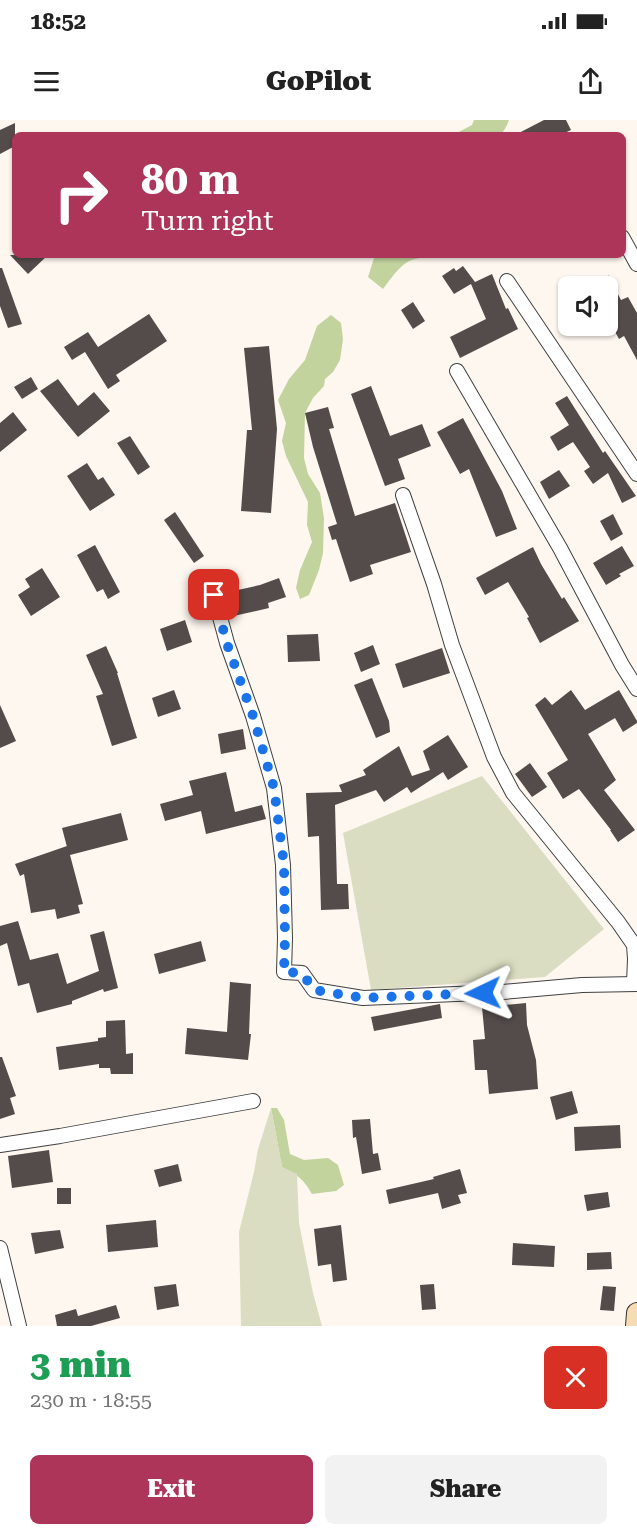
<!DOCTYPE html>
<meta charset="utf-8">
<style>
body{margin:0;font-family:"Roboto Serif",serif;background:#f2f2f2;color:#222;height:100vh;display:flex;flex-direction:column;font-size:22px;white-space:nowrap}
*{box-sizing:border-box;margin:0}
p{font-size:20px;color:#767676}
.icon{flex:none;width:33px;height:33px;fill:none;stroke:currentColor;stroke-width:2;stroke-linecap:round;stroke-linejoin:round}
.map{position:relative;height:1206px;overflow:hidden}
.sheet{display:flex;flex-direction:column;background:#fff;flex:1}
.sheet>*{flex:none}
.banner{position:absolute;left:12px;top:12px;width:614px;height:126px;border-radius:9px;box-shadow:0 2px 4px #0004;background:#ad355a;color:#fff;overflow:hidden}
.controls{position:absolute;left:558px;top:156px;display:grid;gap:12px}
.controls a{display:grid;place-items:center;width:60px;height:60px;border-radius:9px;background:#fff;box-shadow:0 2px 4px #0004;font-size:30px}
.pin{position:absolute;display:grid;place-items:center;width:51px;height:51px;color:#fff;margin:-26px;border-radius:12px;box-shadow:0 3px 9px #0006}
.me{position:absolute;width:66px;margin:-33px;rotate:268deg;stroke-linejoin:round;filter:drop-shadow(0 0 4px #0008)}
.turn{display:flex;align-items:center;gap:21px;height:126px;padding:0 30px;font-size:27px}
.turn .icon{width:78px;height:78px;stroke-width:2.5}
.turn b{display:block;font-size:42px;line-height:51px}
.round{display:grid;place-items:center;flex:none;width:63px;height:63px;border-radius:9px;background:#f2f2f2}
.summary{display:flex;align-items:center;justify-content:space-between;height:102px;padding:0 30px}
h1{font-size:36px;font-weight:800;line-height:45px;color:#1e9e55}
.action{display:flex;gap:12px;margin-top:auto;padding:12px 30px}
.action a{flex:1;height:69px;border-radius:9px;background:#ad355a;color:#fff;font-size:24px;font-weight:800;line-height:69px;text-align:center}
.action a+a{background:#f2f2f2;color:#222}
.status{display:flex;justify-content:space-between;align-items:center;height:42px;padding:0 30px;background:#fff;direction:ltr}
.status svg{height:16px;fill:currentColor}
header{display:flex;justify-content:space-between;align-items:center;height:78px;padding:0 30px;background:#fff;font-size:27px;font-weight:800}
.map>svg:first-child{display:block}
.forest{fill:#c3d39e}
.cemetery{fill:#dbddc2}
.building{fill:#544c4b}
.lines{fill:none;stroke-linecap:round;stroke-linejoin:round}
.minor-casing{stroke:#404040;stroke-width:16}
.secondary-casing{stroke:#2f2f2f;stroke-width:22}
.minor{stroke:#fff;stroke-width:14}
.secondary{stroke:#f6dcb2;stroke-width:20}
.route{stroke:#1a73e8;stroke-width:10;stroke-dasharray:0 18}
</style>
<div class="status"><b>18:52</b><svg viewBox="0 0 49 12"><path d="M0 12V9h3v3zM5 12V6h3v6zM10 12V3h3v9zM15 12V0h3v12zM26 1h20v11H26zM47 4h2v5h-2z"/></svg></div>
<header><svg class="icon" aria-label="menu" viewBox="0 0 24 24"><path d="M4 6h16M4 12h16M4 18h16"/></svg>GoPilot<svg class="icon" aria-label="share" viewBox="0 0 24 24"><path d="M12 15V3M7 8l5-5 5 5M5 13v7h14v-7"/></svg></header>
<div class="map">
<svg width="637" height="1206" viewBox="0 0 637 1206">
<rect width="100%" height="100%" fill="#fdf7ef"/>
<g class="forest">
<path d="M474 0H509C504 14 497 21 482 12L478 15H453L472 5Z"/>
<path d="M375 135H434C427 139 422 137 415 139 401 142 391 159 383 169L368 157Z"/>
<polygon points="331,195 341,203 343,219 340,240 333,252 325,259 324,266 313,278 305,293 304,338 308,354 320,373 324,398 323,433 319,450 309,475 300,479 296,468 300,450 312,422 307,405 308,382 286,336 282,321 286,303 278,280 289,259 305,240 317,206"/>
<path d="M271 988H277L284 1000 290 1034 304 1040 328 1038 338 1045 344 1065 336 1071 312 1074C303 1058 297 1055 282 1047Z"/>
</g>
<g class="cemetery">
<polygon points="482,656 604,809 545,857 371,870 343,713"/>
<polygon points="271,988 282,1047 297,1054 299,1103 313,1173 322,1206 241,1206 239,1112 254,1052 258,1029"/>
</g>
<g class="building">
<polygon points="544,0 566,0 571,10 560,15 515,15"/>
<polygon points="15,3 15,26 0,34 0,10"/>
<polygon points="10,135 48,135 28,154"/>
<polygon points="463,146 475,162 473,163 492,154 506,189 508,188 518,209 460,238 450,217 486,199 471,164 454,174 442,156 454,148 456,151"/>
<polygon points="0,148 2,148 22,204 8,208 0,186"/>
<polygon points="608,155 621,180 628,177 637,193 637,240 624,216 619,219 608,199"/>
<polygon points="413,182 425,201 413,209 401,190"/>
<polygon points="149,194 167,221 116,255 120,261 108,269 85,232 72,240 64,227 88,212 98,227"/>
<polygon points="269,226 277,309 271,393 241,391 247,310 252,310 244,228"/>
<polygon points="31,257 38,269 22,279 14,267"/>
<polygon points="58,259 78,286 94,272 110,291 78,317 40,271"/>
<polygon points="371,266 390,316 422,304 431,326 398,339 405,359 385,366 351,274"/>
<polygon points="567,276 603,333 605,331 636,376 622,383 608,353 593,364 584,351 590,347 573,322 558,331 550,317 569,305 555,283"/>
<polygon points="328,287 334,308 329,309 355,396 395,383 411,432 370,445 373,454 350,462 336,419 332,420 328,407 337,404 313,327 305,293"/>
<polygon points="13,292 27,310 0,332 0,303"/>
<polygon points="463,298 502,371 517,409 496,417 469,349 460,354 437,312"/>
<polygon points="130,316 150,347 138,355 117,323"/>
<polygon points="87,343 98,360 103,357 115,375 90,391 67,356"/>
<polygon points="559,350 570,366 549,379 540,362"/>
<polygon points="175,392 204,436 194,443 164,400"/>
<polygon points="613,394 623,414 611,421 600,401"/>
<polygon points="95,425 120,472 108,479 103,469 97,472 77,435"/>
<polygon points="622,426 634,446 619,454 621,456 606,465 593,443"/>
<polygon points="533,427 541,444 562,479 564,477 579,501 540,523 527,498 529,497 508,462 485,475 476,458"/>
<polygon points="42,448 60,477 31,496 18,475 30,467 25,459"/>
<polygon points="279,458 286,477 268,483 269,488 229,497 224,473 260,465"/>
<polygon points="185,500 192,522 167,531 160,509"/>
<polygon points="318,514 320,541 288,542 287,515"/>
<polygon points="373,525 380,544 361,552 354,533"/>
<polygon points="106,526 118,553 117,553 137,618 112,626 96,576 103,574 86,535"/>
<polygon points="442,528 450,553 403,568 395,544"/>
<polygon points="372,558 389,601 390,612 376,618 354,565"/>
<polygon points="174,570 181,589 158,597 152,578"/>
<polygon points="571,570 585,590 619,570 637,601 637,603 623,612 615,598 588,614 616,660 604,670 635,710 618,722 610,710 611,710 579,669 563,679 547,653 568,640 535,585 545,577 552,585"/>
<polygon points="0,585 16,621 0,628"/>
<polygon points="243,609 246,629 221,634 218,614"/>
<polygon points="448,615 468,647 448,660 443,652 411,673 407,667 384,682 376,670 335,685 337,764 348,764 349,789 321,790 319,716 308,717 306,673 342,672 339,665 366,655 363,650 399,626 412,656 430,650 423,631"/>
<polygon points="530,643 547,667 532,677 515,654"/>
<polygon points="226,652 235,692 262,685 266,699 206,714 201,691 165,701 160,684 193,675 189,661"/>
<polygon points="121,693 128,720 70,735 83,784 78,785 80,793 57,799 55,789 31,793 24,754 20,756 15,744 67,726 67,727 62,708"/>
<polygon points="18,801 30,840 58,833 67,864 99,851 90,815 104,811 118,868 104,872 103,869 72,881 72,884 37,893 29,863 18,866 7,823 0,826 0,806"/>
<polygon points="201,821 206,841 159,854 154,834"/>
<polygon points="230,862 251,864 249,914 251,914 248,940 185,934 187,908 227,912"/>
<polygon points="526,883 527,905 536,940 538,969 489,974 487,950 475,950 473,920 485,919 482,887"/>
<polygon points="440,884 442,898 374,911 371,897"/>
<polygon points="125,900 126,934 133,933 133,954 111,954 110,948 99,948 99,944 59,950 56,927 98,921 98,918 106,917 106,901"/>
<polygon points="0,937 2,937 16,976 10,978 15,994 0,999"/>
<polygon points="572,971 578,993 556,1000 550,977"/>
<polygon points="370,999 373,1034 378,1033 381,1050 362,1054 356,1017 353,1018 352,1000"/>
<polygon points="620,1005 621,1028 575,1031 574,1007"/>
<polygon points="49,1030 53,1062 12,1068 8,1036"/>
<polygon points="178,1044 182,1061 159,1067 154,1050"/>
<polygon points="460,1049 467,1073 458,1075 461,1083 442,1089 438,1073 389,1084 386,1070 434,1059 433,1057"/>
<rect x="57" y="1068" width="14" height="16"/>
<polygon points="608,1072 610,1087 587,1091 584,1075"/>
<polygon points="156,1100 158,1127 108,1132 106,1105"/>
<polygon points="341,1105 347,1160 333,1162 331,1144 318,1146 314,1109"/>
<polygon points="60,1110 64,1128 35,1134 31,1113"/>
<polygon points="513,1123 555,1126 554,1147 512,1145"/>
<polygon points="611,1132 612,1149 587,1150 587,1133"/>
<polygon points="176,1164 179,1186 157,1190 154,1167"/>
<polygon points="434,1164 436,1189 422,1190 420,1165"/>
<polygon points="603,1166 616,1167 614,1191 600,1190"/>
<polygon points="116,1185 120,1198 91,1206 57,1206 55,1195 76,1189 78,1196"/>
</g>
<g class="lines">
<g class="minor-casing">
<g id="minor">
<polyline points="622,117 637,144"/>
<polyline points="507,161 637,354"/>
<polyline points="457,251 560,428 622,545 637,569"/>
<polyline points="403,375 434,464 452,525 494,637 513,673 618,802 634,825 635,839 634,863"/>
<polyline points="214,475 227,523 253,596 274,668 283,745 285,818 284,852 302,853 314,870 363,878 503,872 582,865 637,864"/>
<polyline points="0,1025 60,1016 253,981"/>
<polyline points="0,1128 19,1206"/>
</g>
</g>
<g class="secondary-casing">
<polyline id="secondary" points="636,1206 637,1193"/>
</g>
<use href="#minor" class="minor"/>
<use href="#secondary" class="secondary"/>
</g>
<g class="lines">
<polyline class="route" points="214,475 227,524 253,596 274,668 284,745 285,818 284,852 302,853 314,870 363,878 483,873"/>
</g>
</svg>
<div class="controls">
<a><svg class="icon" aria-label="sound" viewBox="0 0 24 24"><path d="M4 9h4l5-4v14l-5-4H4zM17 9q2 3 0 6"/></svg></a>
</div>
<div class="pin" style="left:214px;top:475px;background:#d93025"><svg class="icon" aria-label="arrive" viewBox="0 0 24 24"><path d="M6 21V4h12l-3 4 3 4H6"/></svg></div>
<svg class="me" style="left:483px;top:873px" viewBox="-20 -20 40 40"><path d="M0-17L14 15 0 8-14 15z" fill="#1a73e8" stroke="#fff" stroke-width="4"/></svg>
<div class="banner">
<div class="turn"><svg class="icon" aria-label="right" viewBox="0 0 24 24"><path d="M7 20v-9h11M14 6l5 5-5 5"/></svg><div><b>80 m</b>Turn right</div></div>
</div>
</div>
<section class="sheet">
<div class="summary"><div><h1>3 min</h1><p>230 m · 18:55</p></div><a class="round" style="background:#d93025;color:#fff"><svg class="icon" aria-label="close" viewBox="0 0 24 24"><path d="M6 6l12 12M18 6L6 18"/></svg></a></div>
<div class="action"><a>Exit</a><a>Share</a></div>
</section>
